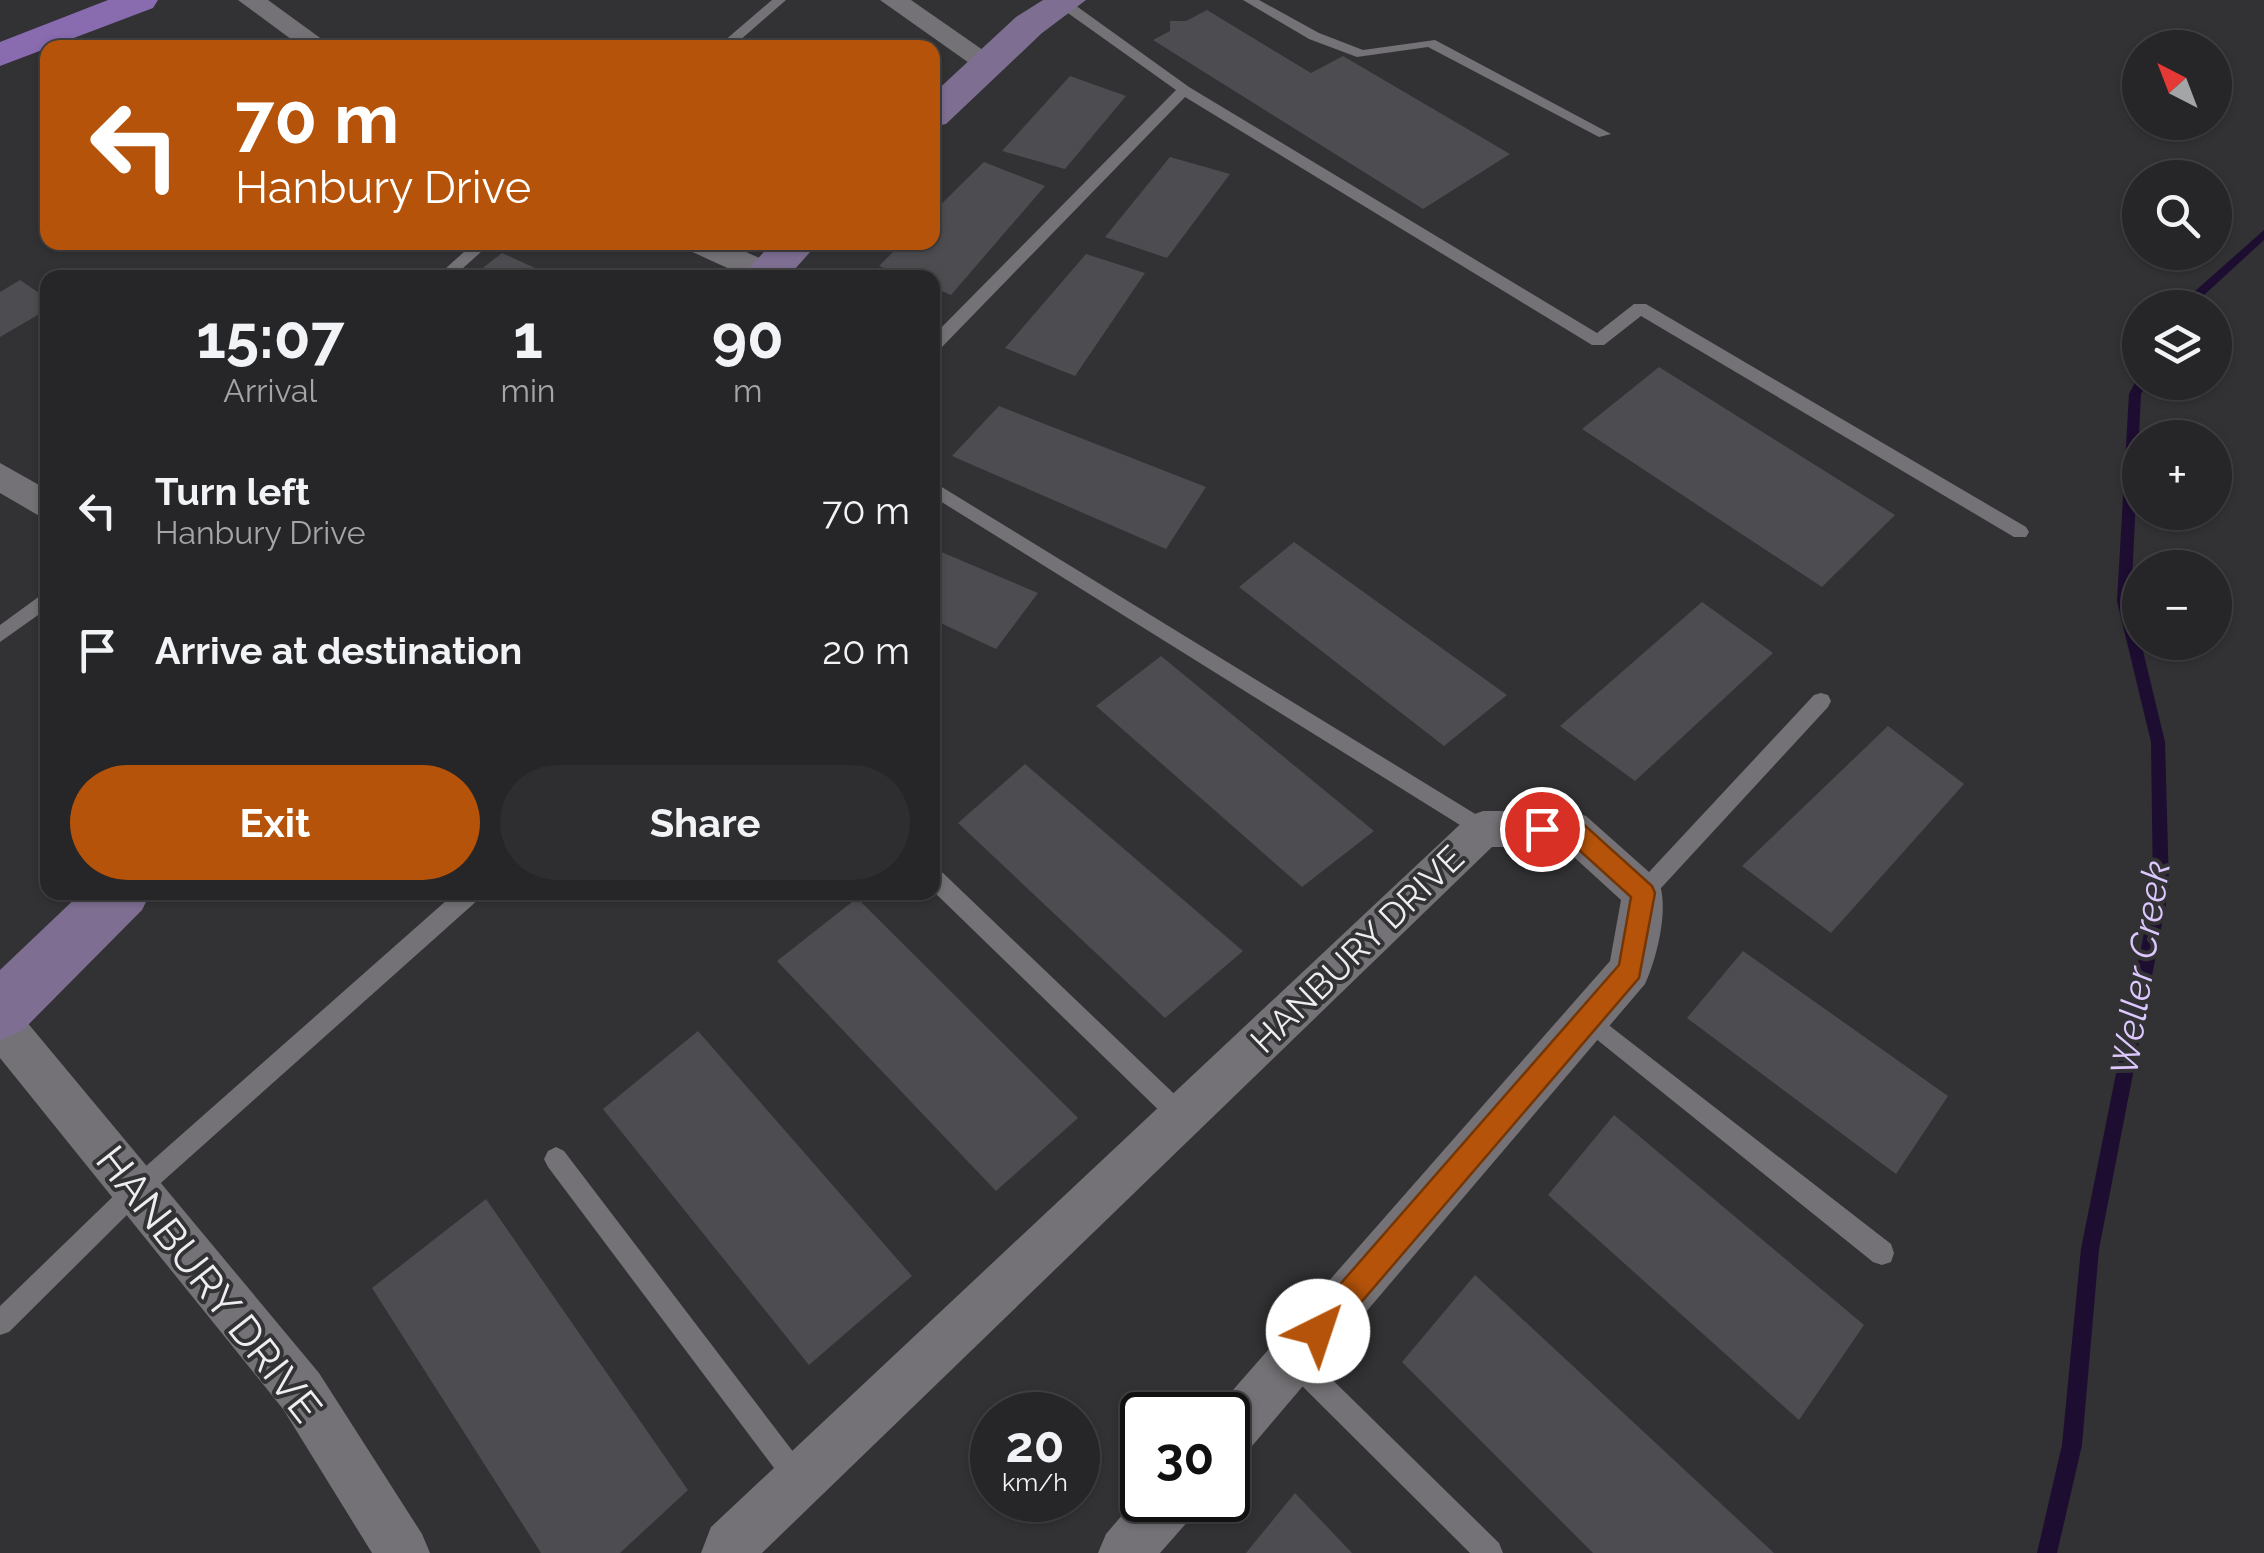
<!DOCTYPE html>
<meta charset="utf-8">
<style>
body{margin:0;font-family:Raleway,sans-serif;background:#2e2d2f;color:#f1f3f6;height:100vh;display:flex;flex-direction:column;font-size:38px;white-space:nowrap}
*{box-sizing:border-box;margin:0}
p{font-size:32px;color:#a4a5a7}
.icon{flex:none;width:55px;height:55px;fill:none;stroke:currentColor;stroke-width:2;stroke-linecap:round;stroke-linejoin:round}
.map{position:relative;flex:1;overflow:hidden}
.side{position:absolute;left:40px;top:270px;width:900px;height:630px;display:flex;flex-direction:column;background:#262527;border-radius:20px;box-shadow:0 2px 8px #0004,0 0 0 2px #424244}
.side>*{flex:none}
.guide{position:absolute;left:40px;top:40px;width:900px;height:210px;border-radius:20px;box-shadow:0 2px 8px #0004,0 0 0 2px #424244;background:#b45309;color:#fff;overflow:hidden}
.needle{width:65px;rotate:318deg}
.fabs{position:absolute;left:2122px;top:30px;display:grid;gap:20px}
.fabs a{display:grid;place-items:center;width:110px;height:110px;border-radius:50%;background:#262527;box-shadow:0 2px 8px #0004,0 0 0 2px #424244;font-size:50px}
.speed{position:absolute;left:970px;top:1392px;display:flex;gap:20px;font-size:50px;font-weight:700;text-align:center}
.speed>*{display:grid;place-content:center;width:130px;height:130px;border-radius:50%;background:#262527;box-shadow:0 2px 8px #0004,0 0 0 2px #424244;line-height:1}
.speed small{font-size:25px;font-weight:400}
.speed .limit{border:5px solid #111;border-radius:15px;background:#fff;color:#111}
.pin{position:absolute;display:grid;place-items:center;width:85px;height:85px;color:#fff;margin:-42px;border:5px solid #fff;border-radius:50%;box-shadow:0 2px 10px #0007}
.me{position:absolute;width:110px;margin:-55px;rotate:41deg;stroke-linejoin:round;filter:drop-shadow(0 0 8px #0008)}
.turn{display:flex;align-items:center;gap:35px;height:210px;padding:0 30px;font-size:45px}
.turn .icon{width:130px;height:130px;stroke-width:2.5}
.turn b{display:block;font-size:70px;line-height:85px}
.eta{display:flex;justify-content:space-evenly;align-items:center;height:170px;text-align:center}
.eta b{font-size:60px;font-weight:700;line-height:70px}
.button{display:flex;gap:20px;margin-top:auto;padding:20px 30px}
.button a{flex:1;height:115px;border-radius:60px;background:#b45309;color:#fff;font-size:40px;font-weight:700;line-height:115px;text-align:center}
.button a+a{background:#2e2d2f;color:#f1f3f6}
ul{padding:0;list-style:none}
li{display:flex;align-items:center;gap:30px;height:140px;padding:0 30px}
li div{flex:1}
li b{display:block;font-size:38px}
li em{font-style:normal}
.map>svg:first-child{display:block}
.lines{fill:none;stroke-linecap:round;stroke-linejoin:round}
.stream{fill:#1d0d31;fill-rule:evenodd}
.building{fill:#4d4c50}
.lane{fill:#747276;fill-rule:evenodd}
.street{fill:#747276;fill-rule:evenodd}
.secondary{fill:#7e6f92;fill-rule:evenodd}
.primary{fill:#896baf;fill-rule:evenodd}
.route{fill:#b45309;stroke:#753606;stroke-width:2.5}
.labels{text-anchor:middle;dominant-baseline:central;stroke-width:8;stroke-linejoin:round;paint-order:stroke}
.street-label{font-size:35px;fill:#edecef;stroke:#323134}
.water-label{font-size:38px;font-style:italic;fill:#dcc8ff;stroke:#323134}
.near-street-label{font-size:42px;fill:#edecef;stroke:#323134}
</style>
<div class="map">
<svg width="2264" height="1553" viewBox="0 0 2264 1553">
<rect width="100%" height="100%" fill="#323134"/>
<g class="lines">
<g class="stream">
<polygon points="2264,230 2264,240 2190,308 2176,308"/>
<polygon points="2140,378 2140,382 2147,382 2141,394 2131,601 2165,742 2169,888 2099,1249 2082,1445 2057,1553 2037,1553 2062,1445 2081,1249 2153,888 2151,742 2117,601 2129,394 2137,379"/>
</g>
</g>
<g class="building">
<polygon points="1207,10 1311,73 1343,56 1510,154 1423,209 1153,40 1170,31 1170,21 1186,21"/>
<polygon points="1070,76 1126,96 1065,169 1002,151"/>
<polygon points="1170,157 1230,174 1167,258 1105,237"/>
<polygon points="984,162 1045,186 951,295 932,287 932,278 907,278 879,266 903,242 932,242 932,213"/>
<polygon points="502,253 548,274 544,278 470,278"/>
<polygon points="1086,254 1145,273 1075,376 1005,348"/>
<polygon points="20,280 48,299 48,309 0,337 0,292"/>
<polygon points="1659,367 1895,515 1822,587 1582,429"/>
<polygon points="999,406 1206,487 1166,549 952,456"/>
<polygon points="1294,542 1507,695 1444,746 1239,587"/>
<polygon points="932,548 1038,593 996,649 932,619"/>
<polygon points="1702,602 1773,653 1635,781 1560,726"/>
<polygon points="1161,656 1374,831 1302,887 1096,706"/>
<polygon points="1888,726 1964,784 1831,933 1742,866"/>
<polygon points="1025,764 1243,951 1165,1018 958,823"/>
<polygon points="857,898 1078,1118 996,1191 777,961"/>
<polygon points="1743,951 1948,1096 1896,1174 1687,1018"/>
<polygon points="698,1031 912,1276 809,1365 603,1109"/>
<polygon points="1614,1115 1864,1325 1799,1420 1548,1195"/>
<polygon points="486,1199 688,1490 620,1553 541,1553 372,1288"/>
<polygon points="1475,1275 1774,1553 1593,1553 1402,1362"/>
<polygon points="1295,1493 1352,1553 1246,1553"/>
</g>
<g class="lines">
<g class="lane">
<polygon points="772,0 786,0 731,48 716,48"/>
<polygon points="1058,0 1068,0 1189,87 1597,333 1634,304 1646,304 2026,527 2029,532 2026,537 2014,537 1641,316 1604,345 1592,345 1185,97 942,347 932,347 932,337 1176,90 1058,6"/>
<polygon points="1243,0 1259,0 1319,33 1363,50 1435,40 1611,134 1599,137 1428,47 1357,57 1309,39"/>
<polygon points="475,242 492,242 452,278 435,278"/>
<polygon points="932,481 1490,823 1493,829 1490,835 1483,838 1476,835 932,496"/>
<polygon points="48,590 48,608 0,642 0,625"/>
<polygon points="1821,693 1828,695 1831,701 1828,707 1650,900 1643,902 1636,900 1632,893 1636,886 1814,695"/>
<polygon points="936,871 943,873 1189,1108 1193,1116 1189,1124 1181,1127 1173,1124 932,890 932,872"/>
<polygon points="456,892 482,892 479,899 144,1198 9,1332 0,1335 0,1306 128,1182"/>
<polygon points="1588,1009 1891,1244 1894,1253 1891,1262 1882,1265 1873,1262 1580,1026 1577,1019 1580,1012"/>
<polygon points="556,1147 564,1151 807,1470 811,1479 807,1488 798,1492 789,1488 548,1167 544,1159 548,1151"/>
<polygon points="1293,1346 1302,1350 1499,1543 1503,1553 1470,1553 1284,1368 1280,1359 1284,1350"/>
</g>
<g class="street">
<polygon points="238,0 268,0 334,48 303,48"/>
<polygon points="880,0 911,0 1003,64 989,72 979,70"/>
<polygon points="682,242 724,242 777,266 781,273 779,278 749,278 686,249"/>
<polygon points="0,463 48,490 48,521 0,493"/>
<path d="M1483 811H1572L1586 816 1658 880C1670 906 1657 958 1645 984L1246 1453 1228 1461V1415H1211L1610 961 1621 900 1563 847H1492L762 1553H701L711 1527 1469 816Z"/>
<polygon points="0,1003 16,1009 319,1373 422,1534 430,1553 372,1553 283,1409 0,1058"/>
<polygon points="1142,1492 1142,1500 1198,1500 1190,1519 1160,1553 1098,1553 1106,1534"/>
</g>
<g class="secondary">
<polygon points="1043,0 1086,0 1042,33 946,124 932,127 932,95 1016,17"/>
<polygon points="773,242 819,242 787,278 740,278"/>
<polygon points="82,892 151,892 142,910 22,1031 0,1040 0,970"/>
</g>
<polygon class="primary" points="108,0 158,0 153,8 0,66 0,42"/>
</g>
<polygon class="route" points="1572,818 1580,821 1652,886 1655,893 1639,978 1328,1341 1318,1345 1308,1341 1304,1331 1308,1321 1619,965 1631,897 1567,839 1534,836 1530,829 1534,822"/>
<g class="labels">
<g class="street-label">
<text transform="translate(1357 949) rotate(-44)">HANBURY DRIVE</text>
</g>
<g class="water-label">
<text transform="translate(2140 968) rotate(-81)">Weller Creek</text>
</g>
<g class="near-street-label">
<text transform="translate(209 1284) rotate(52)">HANBURY DRIVE</text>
</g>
</g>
</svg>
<div class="fabs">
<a><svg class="needle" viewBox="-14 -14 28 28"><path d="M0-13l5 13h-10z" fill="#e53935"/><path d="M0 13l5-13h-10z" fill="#a4a5a7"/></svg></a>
<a><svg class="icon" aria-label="search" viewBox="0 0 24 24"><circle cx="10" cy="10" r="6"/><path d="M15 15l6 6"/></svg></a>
<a><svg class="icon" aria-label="layers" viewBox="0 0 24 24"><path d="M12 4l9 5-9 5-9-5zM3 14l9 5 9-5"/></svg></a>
<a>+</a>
<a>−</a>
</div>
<div class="speed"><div>20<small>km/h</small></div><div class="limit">30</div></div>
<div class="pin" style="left:1542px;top:829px;background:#d93025"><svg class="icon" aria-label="arrive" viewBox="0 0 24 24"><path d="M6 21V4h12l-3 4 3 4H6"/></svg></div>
<svg class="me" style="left:1318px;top:1331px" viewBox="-20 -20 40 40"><circle r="19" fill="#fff"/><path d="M0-13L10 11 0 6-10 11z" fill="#b45309"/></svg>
<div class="guide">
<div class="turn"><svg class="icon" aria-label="left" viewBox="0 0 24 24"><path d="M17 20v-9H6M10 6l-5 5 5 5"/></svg><div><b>70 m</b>Hanbury Drive</div></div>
</div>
<section class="side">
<div class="eta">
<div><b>15:07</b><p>Arrival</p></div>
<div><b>1</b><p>min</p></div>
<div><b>90</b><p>m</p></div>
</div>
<ul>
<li><svg class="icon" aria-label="left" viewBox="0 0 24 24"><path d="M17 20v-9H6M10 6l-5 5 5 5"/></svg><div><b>Turn left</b><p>Hanbury Drive</p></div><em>70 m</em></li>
<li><svg class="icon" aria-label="arrive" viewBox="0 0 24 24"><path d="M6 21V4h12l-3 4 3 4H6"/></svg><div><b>Arrive at destination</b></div><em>20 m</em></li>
</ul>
<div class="button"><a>Exit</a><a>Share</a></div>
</section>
</div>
